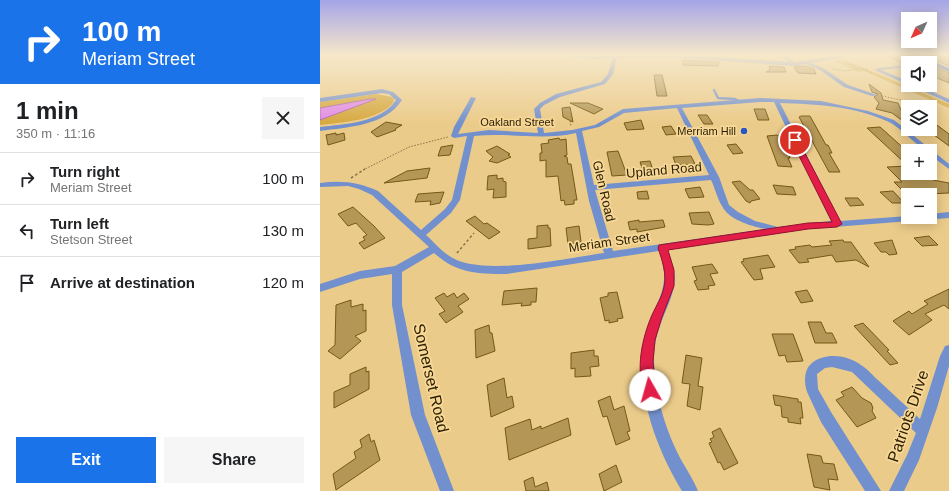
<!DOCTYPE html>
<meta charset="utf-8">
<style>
body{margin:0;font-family:Helvetica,sans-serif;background:#f6f6f6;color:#202124;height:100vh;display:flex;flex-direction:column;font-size:15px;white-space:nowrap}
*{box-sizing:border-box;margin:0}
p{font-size:13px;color:#757577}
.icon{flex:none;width:22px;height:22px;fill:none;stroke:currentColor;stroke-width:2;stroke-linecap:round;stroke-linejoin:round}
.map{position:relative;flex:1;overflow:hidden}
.sheet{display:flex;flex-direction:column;background:#fff;width:320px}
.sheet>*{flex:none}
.banner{background:#1a73e8;color:#fff;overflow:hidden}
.needle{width:26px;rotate:225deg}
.controls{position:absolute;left:581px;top:12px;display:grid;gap:8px}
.controls a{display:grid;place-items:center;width:36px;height:36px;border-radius:0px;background:#fff;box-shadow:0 2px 10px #0003;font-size:20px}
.pin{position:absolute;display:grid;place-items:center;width:34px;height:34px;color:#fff;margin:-17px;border:2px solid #fff;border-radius:50%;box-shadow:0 1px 4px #0007}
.me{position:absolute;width:44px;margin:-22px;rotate:353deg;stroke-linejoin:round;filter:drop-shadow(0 0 3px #0008)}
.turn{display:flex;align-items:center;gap:14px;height:84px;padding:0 16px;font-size:18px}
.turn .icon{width:52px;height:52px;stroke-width:2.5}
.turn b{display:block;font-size:28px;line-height:34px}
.round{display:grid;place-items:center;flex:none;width:42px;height:42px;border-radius:0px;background:#f6f6f6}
.headline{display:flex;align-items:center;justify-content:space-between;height:68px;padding:0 16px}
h1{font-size:24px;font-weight:700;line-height:30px}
.action{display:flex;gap:8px;margin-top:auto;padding:8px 16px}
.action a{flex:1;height:46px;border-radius:0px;background:#1a73e8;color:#fff;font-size:16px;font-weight:700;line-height:46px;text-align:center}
.action a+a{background:#f6f6f6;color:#202124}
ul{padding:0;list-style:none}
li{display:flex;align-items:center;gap:12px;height:52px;padding:0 16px;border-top:1px solid #e0e0e0}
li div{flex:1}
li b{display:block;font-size:15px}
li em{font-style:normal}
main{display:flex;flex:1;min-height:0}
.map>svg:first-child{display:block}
.green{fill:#d6a83f}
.water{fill:#e28be9;stroke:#ab6aa4}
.building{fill:#b49656;stroke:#755913}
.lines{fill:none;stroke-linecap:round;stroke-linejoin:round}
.path-far1{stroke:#877144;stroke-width:1;stroke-dasharray:1.5 1.5;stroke-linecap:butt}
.path{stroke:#877144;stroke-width:1.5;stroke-dasharray:2.5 2.5;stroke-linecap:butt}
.service{stroke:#7290cd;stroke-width:2.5}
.minor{fill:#7290cd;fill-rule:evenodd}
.tertiary{fill:#7290cd;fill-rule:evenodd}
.primary{fill:#2551c4;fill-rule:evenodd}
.path-bridge{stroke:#877144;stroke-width:1;stroke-dasharray:1.5 1.5;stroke-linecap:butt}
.route{fill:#e11d48;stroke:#92132f}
.poi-dot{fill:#2a55c3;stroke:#f8d896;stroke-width:1.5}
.labels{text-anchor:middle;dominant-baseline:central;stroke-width:3.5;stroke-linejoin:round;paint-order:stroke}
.far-street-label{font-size:11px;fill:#2a1e03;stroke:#f8d896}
.far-poi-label{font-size:11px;fill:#2a1e03;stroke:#f8d896;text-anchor:end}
.street-label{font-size:13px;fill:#2a1e03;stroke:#f8d896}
.near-street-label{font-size:16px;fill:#2a1e03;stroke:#f8d896}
</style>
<main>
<section class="sheet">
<div class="banner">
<div class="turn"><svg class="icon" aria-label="right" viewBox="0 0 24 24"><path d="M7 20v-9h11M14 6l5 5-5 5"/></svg><div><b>100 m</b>Meriam Street</div></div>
</div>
<div class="headline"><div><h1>1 min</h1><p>350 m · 11:16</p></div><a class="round"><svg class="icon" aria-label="close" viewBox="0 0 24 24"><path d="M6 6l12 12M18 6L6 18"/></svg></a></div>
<ul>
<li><svg class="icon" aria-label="right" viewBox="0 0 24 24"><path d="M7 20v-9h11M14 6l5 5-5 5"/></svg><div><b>Turn right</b><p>Meriam Street</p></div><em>100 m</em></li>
<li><svg class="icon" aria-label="left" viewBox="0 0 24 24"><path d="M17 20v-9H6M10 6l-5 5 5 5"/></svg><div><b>Turn left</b><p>Stetson Street</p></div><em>130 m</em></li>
<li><svg class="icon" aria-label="arrive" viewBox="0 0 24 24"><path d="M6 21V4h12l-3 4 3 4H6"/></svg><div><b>Arrive at destination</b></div><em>120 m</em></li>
</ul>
<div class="action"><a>Exit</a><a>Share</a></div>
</section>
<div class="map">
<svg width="629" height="491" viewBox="0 0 629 491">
<rect width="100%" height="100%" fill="#ebcb8a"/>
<g class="green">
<path d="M500 55 516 56 514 57 520 60 523 59 629 104V108L544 71 539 72 514 61 518 60C512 57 506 58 500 55Z"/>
<path d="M56 94 72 97 74 99 73 103C57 121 22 122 0 125V102Z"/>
</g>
<polygon class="water" points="50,99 56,99 0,120 0,108"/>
<g class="building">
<polygon points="565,55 590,55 601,61 584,64"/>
<polygon points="610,55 629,57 629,66 610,58"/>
<polygon points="363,60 399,62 398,66 363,65"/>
<polygon points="610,65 629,73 629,83 610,75"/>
<polygon points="449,66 464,67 466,72 446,72 450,70"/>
<polygon points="486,66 494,69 496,74 478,73 474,67"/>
<polygon points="334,75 342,75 347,96 337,96"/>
<polygon points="549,84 561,93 563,100 578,103 587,124 572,113 556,109 559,103 554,97 558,94 552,92"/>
<polygon points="250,103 268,103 283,109 274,114"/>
<polygon points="250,107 253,122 243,117 242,108"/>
<polygon points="434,109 445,109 449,120 438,120"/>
<polygon points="378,115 387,115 393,124 384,124"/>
<polygon points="481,116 490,116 506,145 508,145 512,153 509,153 520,172 509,172 479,117"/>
<polygon points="321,120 324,129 307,130 304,123"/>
<polygon points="610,120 629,134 629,146 610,132"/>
<polygon points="66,122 82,125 75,129 76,130 57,137 51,132"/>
<polygon points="351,126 356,134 346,135 342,127"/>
<polygon points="560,127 588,152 588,166 547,128"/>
<polygon points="16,133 16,135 24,133 25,140 8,145 6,135"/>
<polygon points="457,135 461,138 468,152 470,158 468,158 472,167 458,166 447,136"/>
<polygon points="239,138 240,140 246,139 247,155 244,156 247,157 248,164 251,164 257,200 254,200 254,204 245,205 244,200 241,201 238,176 226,177 226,160 220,161 220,153 222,153 221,144 229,143 228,140"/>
<polygon points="416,144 423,153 413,154 407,145"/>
<polygon points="133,145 130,155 118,156 121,147"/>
<polygon points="177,146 190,154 188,155 191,157 177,163 169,161 173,157 166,151"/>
<polygon points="298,151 307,175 292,176 287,152"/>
<polygon points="371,156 375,164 356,165 353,157"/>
<polygon points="330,161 334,173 324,174 320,162"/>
<polygon points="588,166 588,173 606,173 613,180 629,183 629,193 587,195 574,182 582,182 567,167"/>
<polygon points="110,168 107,178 64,183 87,171"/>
<polygon points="177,175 177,179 183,178 183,181 186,182 186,197 173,198 174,189 167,190 168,176"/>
<polygon points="420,181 430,190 433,190 440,199 431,201 430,203 426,201 412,182"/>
<polygon points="453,185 473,187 476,195 457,194"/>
<polygon points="380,187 384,197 369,198 365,189"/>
<polygon points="327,191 329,199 318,199 317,192"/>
<polygon points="573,191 584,203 572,203 560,192"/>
<polygon points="124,192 120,203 110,205 111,201 95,202 98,194"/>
<polygon points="525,198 538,198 544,205 530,206"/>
<polygon points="33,207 54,226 65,238 44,249 39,243 45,240 43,237 47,235 36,223 28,226 18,214"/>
<polygon points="389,212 394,224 388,225 372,224 369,213"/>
<polygon points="155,216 164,224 167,223 180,232 169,239 146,221"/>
<polygon points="319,220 319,222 343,220 345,227 317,232 317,229 310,230 308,222"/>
<polygon points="228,225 228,228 230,228 231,246 208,249 208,239 217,238 217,226"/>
<polygon points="259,226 261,242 248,244 246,228"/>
<polygon points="609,236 618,245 602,246 594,238"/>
<polygon points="523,240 524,242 531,242 549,267 536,260 516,262 512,255 487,259 489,262 479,263 469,250 476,249 475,247 490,245 492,247 512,245 509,241"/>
<polygon points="572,240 577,254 569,255 566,252 561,252 554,243"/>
<polygon points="448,255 455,267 440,269 443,279 434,280 421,262 424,261 423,259"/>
<polygon points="392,264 398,273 390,274 395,285 388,286 389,289 378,290 374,281 377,280 372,267"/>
<polygon points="217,288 216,302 211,302 211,305 201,306 202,303 182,305 184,291"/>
<polygon points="629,289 629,309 624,305 605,314 612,320 589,335 573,321 589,311 592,314 608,304 604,301"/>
<polygon points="487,290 493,301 481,303 475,292"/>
<polygon points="297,292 303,318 297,319 298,321 289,323 289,320 285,321 280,298 288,296 288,293"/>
<polygon points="124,293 127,297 134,293 137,298 144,293 149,299 138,306 143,312 126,323 119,314 125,311 115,298"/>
<polygon points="31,300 31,307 43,304 43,311 46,310 46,331 35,336 41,341 20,359 8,351 15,345 16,305"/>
<polygon points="488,322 501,322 506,333 512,333 517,343 495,343"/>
<polygon points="543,323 569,350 567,351 578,363 570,365 534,326"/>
<polygon points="169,325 170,333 172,333 175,351 156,358 155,330"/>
<polygon points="452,334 473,334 483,361 467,362 465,355 459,356"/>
<polygon points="274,350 274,356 278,356 279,366 270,367 271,376 255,377 255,368 251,369 251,353"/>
<polygon points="366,355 382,358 378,386 383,387 380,410 367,406 370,384 362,383"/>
<polygon points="46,367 46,372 49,371 49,389 14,408 14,392 30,385 30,374"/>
<polygon points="184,378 187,398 192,396 194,407 171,417 167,385"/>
<polygon points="532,387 542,398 551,403 553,408 552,411 556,418 537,427 516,400 524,396 521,392"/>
<polygon points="453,395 478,399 478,402 481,402 483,418 480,418 481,424 468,422 468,418 462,417 461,406 455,405"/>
<polygon points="290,396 294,410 304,406 310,431 307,432 310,439 296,445 287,416 283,417 278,401"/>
<polygon points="248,418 251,435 189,460 185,428 210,419 212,430 221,426 221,429"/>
<polygon points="400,428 418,463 404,470 400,462 398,463 389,443 392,442 390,439 394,437 392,432"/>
<polygon points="49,434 51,442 54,440 60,460 16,490 13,474 36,458 34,452 42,447 40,440"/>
<polygon points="487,454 501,456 503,463 514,464 518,480 508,479 510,490 494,487"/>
<polygon points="296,465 302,482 284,491 279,474"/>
<polygon points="213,477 215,487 227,482 229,491 206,491 204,481"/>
</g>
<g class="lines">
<g class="path-far1">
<polyline points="526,63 552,73"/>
<polyline points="513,69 525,71 539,69"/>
<polyline points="543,69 549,69"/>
<polyline points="562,96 595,103"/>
<polyline points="250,121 251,126"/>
<polyline points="43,170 89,147 128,137"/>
</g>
<g class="path">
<polyline points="31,178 45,169"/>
<polyline points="137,253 154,233"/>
</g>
<polyline class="service" points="394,90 398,98 415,99 421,102"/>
<g class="minor">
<polygon points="459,55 465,55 478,64 474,65"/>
<path d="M295 56 297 57 293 74 285 84 240 97 224 105 220 109 224 133 252 130 275 125 303 109 440 98 501 101 548 111 574 120 629 164V169L610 155V151H605C595 143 579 127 569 122 535 106 496 104 460 103L520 221 588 216V217H610V214L629 212V218L488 229 347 250C351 259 354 267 355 277 355 294 345 310 340 326 336 336 334 348 334 359 334 391 344 425 358 454 364 466 373 478 378 491H362C336 448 314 390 325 339 332 303 354 291 339 251L186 274C157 274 136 273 114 253L82 272V305L105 415 134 491H120L91 415 72 305V274L40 279 0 292V284L40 271 75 266 109 247 52 195 39 189 28 186 0 187V183C21 180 39 182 58 191L101 230 125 209 132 200 147 136 134 138 131 136 134 127 151 97 156 98 138 134 169 130 218 133 214 109 220 103 236 94 281 82 288 74 293 57ZM440 102H454L511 221 458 227 435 221 418 212 409 205 399 177 362 108ZM357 108 389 175 274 185 262 131 279 127 304 113ZM256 133 269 201 284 253C248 258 162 277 131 257 122 252 114 242 106 235L131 213 140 200 154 136C188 132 222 141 256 133ZM391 180C395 188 397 198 402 206 409 220 431 226 445 229L293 251 275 190Z"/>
<polygon points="488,62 503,68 528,85 557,95 552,96 524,87 500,70 486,64"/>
<polygon points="588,65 588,67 561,70 588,81 588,85 555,70 558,68"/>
<polygon points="590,85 597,85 629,99 629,103"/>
<path d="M62 89 73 92 82 100C65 126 28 127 0 131V127C25 124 61 123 76 100L69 94 62 93 0 102V98Z"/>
<path d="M629 345V366L617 408 599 460 584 491H569L587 455 596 433 532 372 512 367 505 368 497 374 498 389 511 412 561 491H545L501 422 488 394C484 385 483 370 492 363 505 352 528 355 541 365 548 369 553 376 559 381 573 394 587 407 600 419L620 356 625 346Z"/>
</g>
<polygon class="tertiary" points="236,55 361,55 476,62 521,55 536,55 476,66 346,57 271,59"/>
<polygon class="primary" points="591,55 598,55 629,68 629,72"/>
<polyline class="path-bridge" points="512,57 521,60"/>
</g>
<linearGradient id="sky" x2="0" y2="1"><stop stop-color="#a5a4e8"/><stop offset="0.44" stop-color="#f6e8ca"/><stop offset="1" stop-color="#f6e8ca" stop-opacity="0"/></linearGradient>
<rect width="629" height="124" fill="url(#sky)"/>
<path class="route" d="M472 139 478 140 522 224 517 227 488 229 348 250 354 270V286L342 317 335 340 333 362 336 390 334 394 330 396 325 394C315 370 322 338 332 315 336 306 342 297 344 287 347 274 342 260 338 248L339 245 488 223 512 222 471 140Z"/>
<circle class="poi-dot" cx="424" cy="131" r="4"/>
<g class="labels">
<g class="far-street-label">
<text x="197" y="122">Oakland Street</text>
</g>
<g class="far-poi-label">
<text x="416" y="131">Merriam Hill</text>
</g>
<g class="street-label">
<text transform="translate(344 170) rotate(-5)">Upland Road</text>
<text transform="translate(284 191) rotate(77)">Glen Road</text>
<text transform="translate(289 242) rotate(-8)">Meriam Street</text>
</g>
<g class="near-street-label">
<text transform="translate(111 378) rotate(77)">Somerset Road</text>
<text transform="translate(588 416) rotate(-71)">Patriots Drive</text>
</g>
</g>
</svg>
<div class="controls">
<a><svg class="needle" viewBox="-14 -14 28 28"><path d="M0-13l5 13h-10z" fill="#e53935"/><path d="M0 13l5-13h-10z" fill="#757577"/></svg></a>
<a><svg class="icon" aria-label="sound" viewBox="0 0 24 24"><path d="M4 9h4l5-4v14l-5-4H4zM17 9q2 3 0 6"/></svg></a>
<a><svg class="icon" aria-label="layers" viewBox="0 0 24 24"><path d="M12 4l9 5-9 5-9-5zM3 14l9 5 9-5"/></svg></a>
<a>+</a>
<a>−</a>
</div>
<div class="pin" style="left:475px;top:140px;background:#d93025"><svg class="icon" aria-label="arrive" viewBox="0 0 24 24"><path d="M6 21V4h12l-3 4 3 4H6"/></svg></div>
<svg class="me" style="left:330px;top:390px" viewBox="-20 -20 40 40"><circle r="19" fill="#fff"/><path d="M0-13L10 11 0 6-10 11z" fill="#e11d48"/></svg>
</div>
</main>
